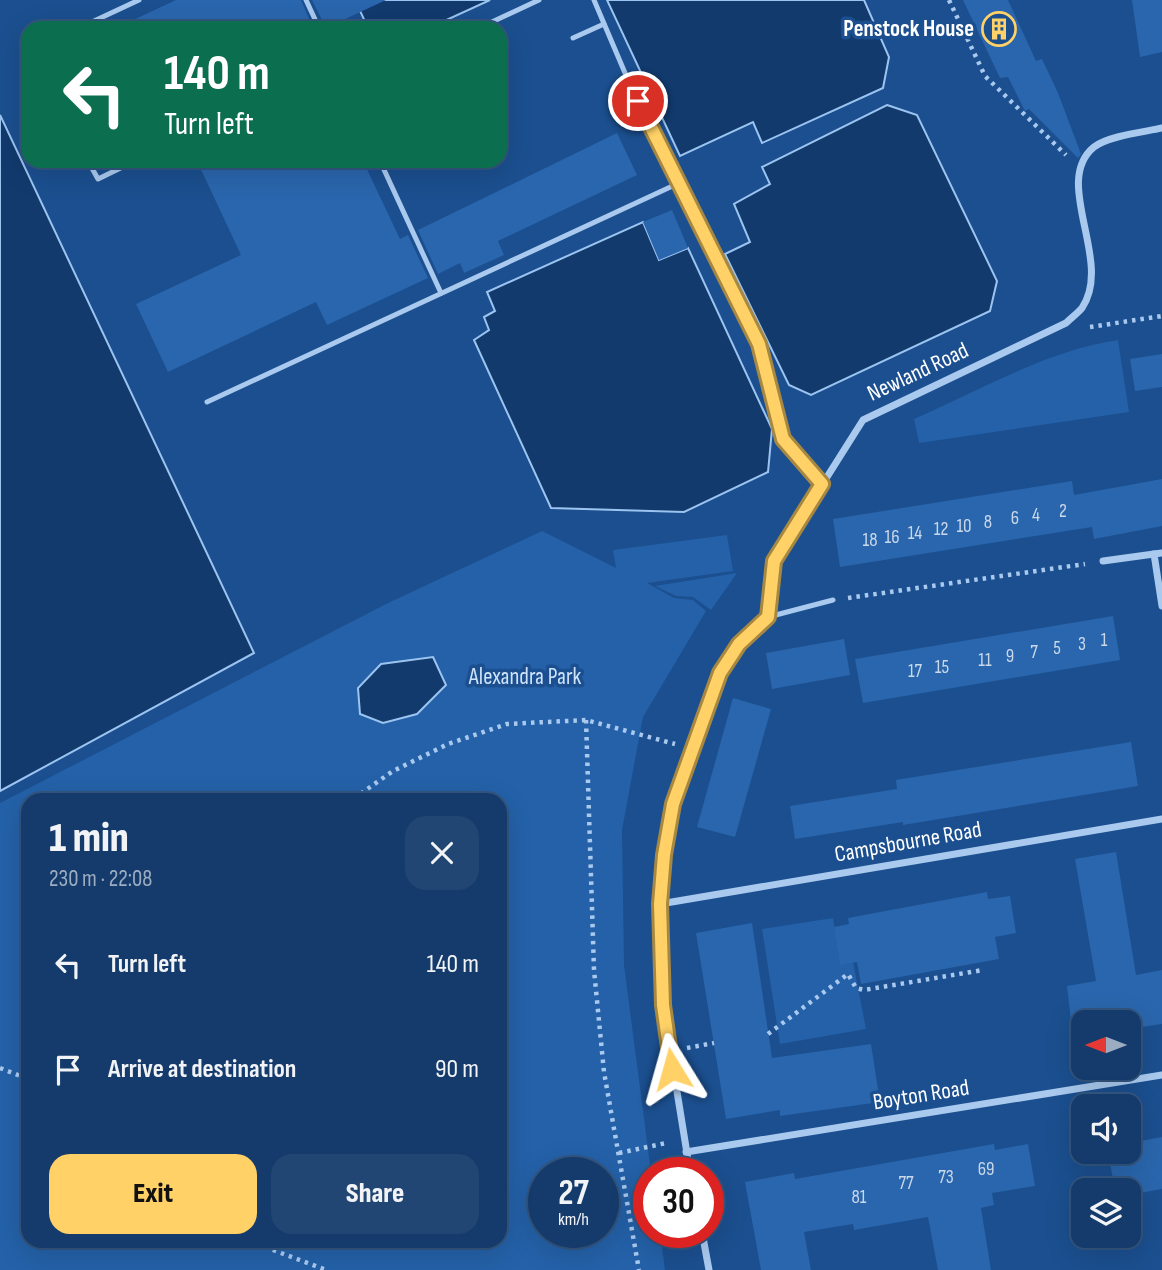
<!DOCTYPE html>
<meta charset="utf-8">
<style>
body{margin:0;font-family:"Sofia Sans Condensed",sans-serif;background:#214673;color:#f1f3f6;height:100vh;display:flex;flex-direction:column;font-size:26px;white-space:nowrap}
*{box-sizing:border-box;margin:0}
p{font-size:23px;color:#9dadc1}
.icon{flex:none;width:38px;height:38px;fill:none;stroke:currentColor;stroke-width:2;stroke-linecap:round;stroke-linejoin:round}
.map{position:relative;flex:1;overflow:hidden}
.sheet{position:absolute;left:21px;top:793px;width:486px;height:455px;display:flex;flex-direction:column;background:#143b6b;border-radius:21px;box-shadow:0 7px 28px #0002,0 0 0 2px #33557e}
.sheet>*{flex:none}
.guide{position:absolute;left:21px;top:21px;width:486px;height:147px;border-radius:21px;box-shadow:0 7px 28px #0002,0 0 0 2px #33557e;background:#0b6e4f;color:#fff;overflow:hidden}
.needle{width:46px;rotate:270deg}
.controls{position:absolute;left:1071px;top:1010px;display:grid;gap:14px}
.controls a{display:grid;place-items:center;width:70px;height:70px;border-radius:14px;background:#143b6b;box-shadow:0 7px 28px #0002,0 0 0 2px #33557e;font-size:35px}
.speed{position:absolute;left:528px;top:1157px;display:flex;gap:14px;font-size:35px;font-weight:700;text-align:center}
.speed>*{display:grid;place-content:center;width:91px;height:91px;border-radius:50%;background:#143b6b;box-shadow:0 7px 28px #0002,0 0 0 2px #33557e;line-height:1}
.speed small{font-size:18px;font-weight:400}
.speed .limit{border:10px solid #d22;background:#fff;color:#111}
.pin{position:absolute;display:grid;place-items:center;width:60px;height:60px;color:#fff;margin:-30px;border:4px solid #fff;border-radius:50%;box-shadow:0 2px 7px #0007}
.me{position:absolute;width:77px;margin:-38px;rotate:352deg;stroke-linejoin:round;filter:drop-shadow(0 0 5px #0008)}
.turn{display:flex;align-items:center;gap:24px;height:147px;padding:0 28px;font-size:32px}
.turn .icon{width:91px;height:91px;stroke-width:2.5}
.turn b{display:block;font-size:49px;line-height:60px}
.round{display:grid;place-items:center;flex:none;width:74px;height:74px;border-radius:21px;background:#214673}
.head{display:flex;align-items:center;justify-content:space-between;height:119px;padding:0 28px}
h1{font-size:42px;font-weight:800;line-height:52px}
.action{display:flex;gap:14px;margin-top:auto;padding:14px 28px}
.action a{flex:1;height:80px;border-radius:21px;background:#ffd166;color:#111;font-size:28px;font-weight:800;line-height:80px;text-align:center}
.action a+a{background:#214673;color:#f1f3f6}
ul{padding:0;list-style:none}
li{display:flex;align-items:center;gap:21px;height:105px;padding:0 28px}
li div{flex:1}
li b{display:block;font-size:26px}
li em{font-style:normal}
.map>svg:first-child{display:block}
.green{fill:#2461a8;fill-rule:evenodd}
.water{fill:#123a6d;stroke:#9cc4f0;stroke-width:2}
.building{fill:#2a66ad}
.lines{fill:none;stroke-linecap:round;stroke-linejoin:round}
.path{stroke:#a9c9ee;stroke-width:4.5;stroke-dasharray:3.5 5;stroke-linecap:butt}
.service{stroke:#a9c9ee;stroke-width:5}
.minor{stroke:#a9c9ee;stroke-width:7}
.route-casing{stroke:#a68842;stroke-width:18}
.route{stroke:#ffd166;stroke-width:12}
.labels{text-anchor:middle;dominant-baseline:central;stroke-width:7;stroke-linejoin:round;paint-order:stroke}
.number-label{font-size:19px;fill:#cad9ea}
.poi-label{font-size:23px;font-weight:bold;fill:#fff;stroke:#1b4f8f;text-anchor:end}
.street-label{font-size:23px;fill:#fff;stroke:#1b4f8f}
.park-label{font-size:23px;fill:#cfe3fa;stroke:#1b4f8f}
</style>
<div class="map">
<svg width="1162" height="1270" viewBox="0 0 1162 1270">
<rect width="100%" height="100%" fill="#1b4f8f"/>
<g class="green">
<path d="M1118 340 1129 412 919 443 914 419C978 391 1048 350 1118 340Z"/>
<path d="M542 531 616 568 613 550 727 535 733 571 647 583 674 598 693 600 706 611 643 717 622 830 624 965 651 1172H649V1232H660L665 1270H0V803L388 603ZM28 800H500V1241H28ZM544 1172H604V1232H544Z"/>
<polygon points="737,573 711,610 693,597 676,596 655,586"/>
<polygon points="833,918 840,964 853,962 866,1029 780,1044 762,929"/>
</g>
<g class="water">
<polygon points="355,0 490,0 429,28 368,28"/>
<polygon points="607,0 864,0 889,57 883,88 762,143 753,122 680,156"/>
<polygon points="887,105 917,115 997,281 990,311 811,395 789,385 725,254 750,242 734,204 770,184 762,167"/>
<polygon points="0,115 254,653 0,791"/>
<polygon points="643,222 659,260 688,248 772,429 768,472 684,512 551,508 474,340 489,330 484,317 495,311 487,292"/>
<polygon points="433,657 446,685 417,714 383,723 360,714 358,688 381,664"/>
</g>
<g class="building">
<polygon points="176,0 301,0 313,28 116,28"/>
<polygon points="312,0 386,0 326,28"/>
<polygon points="963,0 1008,0 1036,61 1042,59 1058,93 1081,154 1078,158 1029,109 1025,111 1008,77 1000,78"/>
<polygon points="1132,0 1162,0 1162,52 1140,57"/>
<polygon points="617,133 637,175 498,241 504,255 464,273 460,263 438,274 418,230"/>
<polygon points="197,161 363,161 400,239 408,235 428,278 327,325 316,302 168,372 136,304 241,255"/>
<polygon points="672,210 688,248 659,260 643,222"/>
<polygon points="1162,354 1162,387 1135,391 1130,359"/>
<polygon points="1162,479 1162,526 1094,539 1092,527 840,567 833,519 1072,481 1074,495"/>
<polygon points="1113,616 1120,660 863,703 855,659"/>
<polygon points="844,639 850,675 772,689 766,653"/>
<polygon points="733,698 771,709 735,837 697,827"/>
<polygon points="1131,742 1138,786 903,825 903,822 795,839 790,806 897,789 896,780"/>
<polygon points="1116,852 1136,975 1162,970 1162,1024 1129,1029 1129,1022 1083,1022 1083,1036 1073,1038 1067,986 1096,981 1075,859"/>
<polygon points="987,892 988,899 1010,896 1016,933 995,937 999,959 861,984 857,962 840,965 834,927 849,924 848,918"/>
<polygon points="752,923 772,1058 871,1044 880,1102 780,1116 780,1110 726,1119 696,933"/>
<polygon points="1162,1137 1162,1189 1129,1195 1129,1190 1115,1190 1108,1152 1129,1152 1129,1143"/>
<polygon points="994,1144 995,1150 1028,1144 1035,1186 992,1193 994,1205 981,1208 991,1270 938,1270 928,1217 854,1230 853,1224 804,1232 811,1270 761,1270 745,1182 794,1173 795,1179"/>
</g>
<g class="lines">
<g class="path">
<polyline points="949,0 985,76 1066,155"/>
<polyline points="1090,327 1162,316"/>
<polyline points="848,598 1085,564"/>
<polyline points="586,720 594,970 604,1072 639,1270"/>
<polyline points="355,800 363,792 393,771 448,744 507,724 586,720 675,744"/>
<polyline points="768,1034 848,974 856,988 864,990 983,970"/>
<polyline points="687,1048 714,1043"/>
<polyline points="0,1068 28,1079"/>
<polyline points="619,1153 666,1143"/>
<polyline points="249,1241 326,1270"/>
</g>
<g class="service">
<polyline points="306,0 319,28"/>
<polyline points="594,0 628,80 759,344 783,439 822,484"/>
<polyline points="79,28 139,0"/>
<polyline points="479,28 539,0"/>
<polyline points="573,38 604,24"/>
<polyline points="88,161 98,179 135,161"/>
<polyline points="380,161 441,293"/>
<polyline points="207,402 679,183"/>
<polyline points="768,617 833,600"/>
</g>
<g class="minor">
<polyline points="1162,553 1154,554 1162,606"/>
<polyline points="1103,561 1154,554"/>
<polyline points="660,904 1162,819"/>
<polyline points="686,1152 1162,1075"/>
<path d="M690 1172 663 1005 660 904 664 855 673 804 720 673 739 644 768 617 774 561 863 420 1066 323C1071 318 1078 313 1082 308 1114 261 1051 182 1094 147 1108 136 1144 132 1162 128"/>
<polyline points="702,1232 709,1270"/>
</g>
</g>
<g class="lines">
<g class="route-casing">
<polyline id="route" points="638,101 759,344 783,439 822,484 774,561 768,617 739,644 720,673 673,804 664,855 660,904 663,1005 672,1069"/>
</g>
<use href="#route" class="route"/>
</g>
<defs>
<g id="building-ring" transform="scale(1.75)"><circle r="9.5" fill="#1b4f8f" stroke="#ffd166" stroke-width="1.5"/><path d="M-4-6H4V6H1V3H-1V6H-4ZM-2.5-4.3h1.7v1.8h-1.7ZM.8-4.3h1.7v1.8H.8ZM-2.5-1h1.7V.8h-1.7ZM.8-1h1.7V.8H.8Z" fill="#ffd166"/></g>
</defs>
<g fill-rule="evenodd">
<use href="#building-ring" x="999" y="29"/>
</g>
<g class="labels">
<g class="number-label">
<text x="1063" y="511">2</text>
<text x="1036" y="515">4</text>
<text x="1015" y="518">6</text>
<text x="988" y="522">8</text>
<text x="964" y="526">10</text>
<text x="941" y="529">12</text>
<text x="915" y="533">14</text>
<text x="892" y="537">16</text>
<text x="870" y="540">18</text>
<text x="1104" y="640">1</text>
<text x="1082" y="644">3</text>
<text x="1057" y="648">5</text>
<text x="1034" y="652">7</text>
<text x="1010" y="656">9</text>
<text x="985" y="660">11</text>
<text x="942" y="667">15</text>
<text x="915" y="671">17</text>
<text x="986" y="1169">69</text>
<text x="946" y="1177">73</text>
<text x="906" y="1183">77</text>
<text x="859" y="1197">81</text>
</g>
<g class="poi-label">
<text x="974" y="29">Penstock House</text>
</g>
<g class="street-label">
<text transform="translate(918 372) rotate(-25)">Newland Road</text>
<text transform="translate(908 842) rotate(-10)">Campsbourne Road</text>
<text transform="translate(921 1095) rotate(-9)">Boyton Road</text>
</g>
<g class="park-label">
<text x="525" y="677">Alexandra Park</text>
</g>
</g>
</svg>
<div class="controls">
<a><svg class="needle" viewBox="-14 -14 28 28"><path d="M0-13l5 13h-10z" fill="#e53935"/><path d="M0 13l5-13h-10z" fill="#9dadc1"/></svg></a>
<a><svg class="icon" aria-label="sound" viewBox="0 0 24 24"><path d="M4 9h4l5-4v14l-5-4H4zM17 9q2 3 0 6"/></svg></a>
<a><svg class="icon" aria-label="layers" viewBox="0 0 24 24"><path d="M12 4l9 5-9 5-9-5zM3 14l9 5 9-5"/></svg></a>
</div>
<div class="speed"><div>27<small>km/h</small></div><div class="limit">30</div></div>
<div class="pin" style="left:638px;top:101px;background:#d93025"><svg class="icon" aria-label="arrive" viewBox="0 0 24 24"><path d="M6 21V4h12l-3 4 3 4H6"/></svg></div>
<svg class="me" style="left:672px;top:1069px" viewBox="-20 -20 40 40"><path d="M0-17L14 15 0 8-14 15z" fill="#ffd166" stroke="#fff" stroke-width="4"/></svg>
<div class="guide">
<div class="turn"><svg class="icon" aria-label="left" viewBox="0 0 24 24"><path d="M17 20v-9H6M10 6l-5 5 5 5"/></svg><div><b>140 m</b>Turn left</div></div>
</div>
<section class="sheet">
<div class="head"><div><h1>1 min</h1><p>230 m · 22:08</p></div><a class="round"><svg class="icon" aria-label="close" viewBox="0 0 24 24"><path d="M6 6l12 12M18 6L6 18"/></svg></a></div>
<ul>
<li><svg class="icon" aria-label="left" viewBox="0 0 24 24"><path d="M17 20v-9H6M10 6l-5 5 5 5"/></svg><div><b>Turn left</b></div><em>140 m</em></li>
<li><svg class="icon" aria-label="arrive" viewBox="0 0 24 24"><path d="M6 21V4h12l-3 4 3 4H6"/></svg><div><b>Arrive at destination</b></div><em>90 m</em></li>
</ul>
<div class="action"><a>Exit</a><a>Share</a></div>
</section>
</div>
